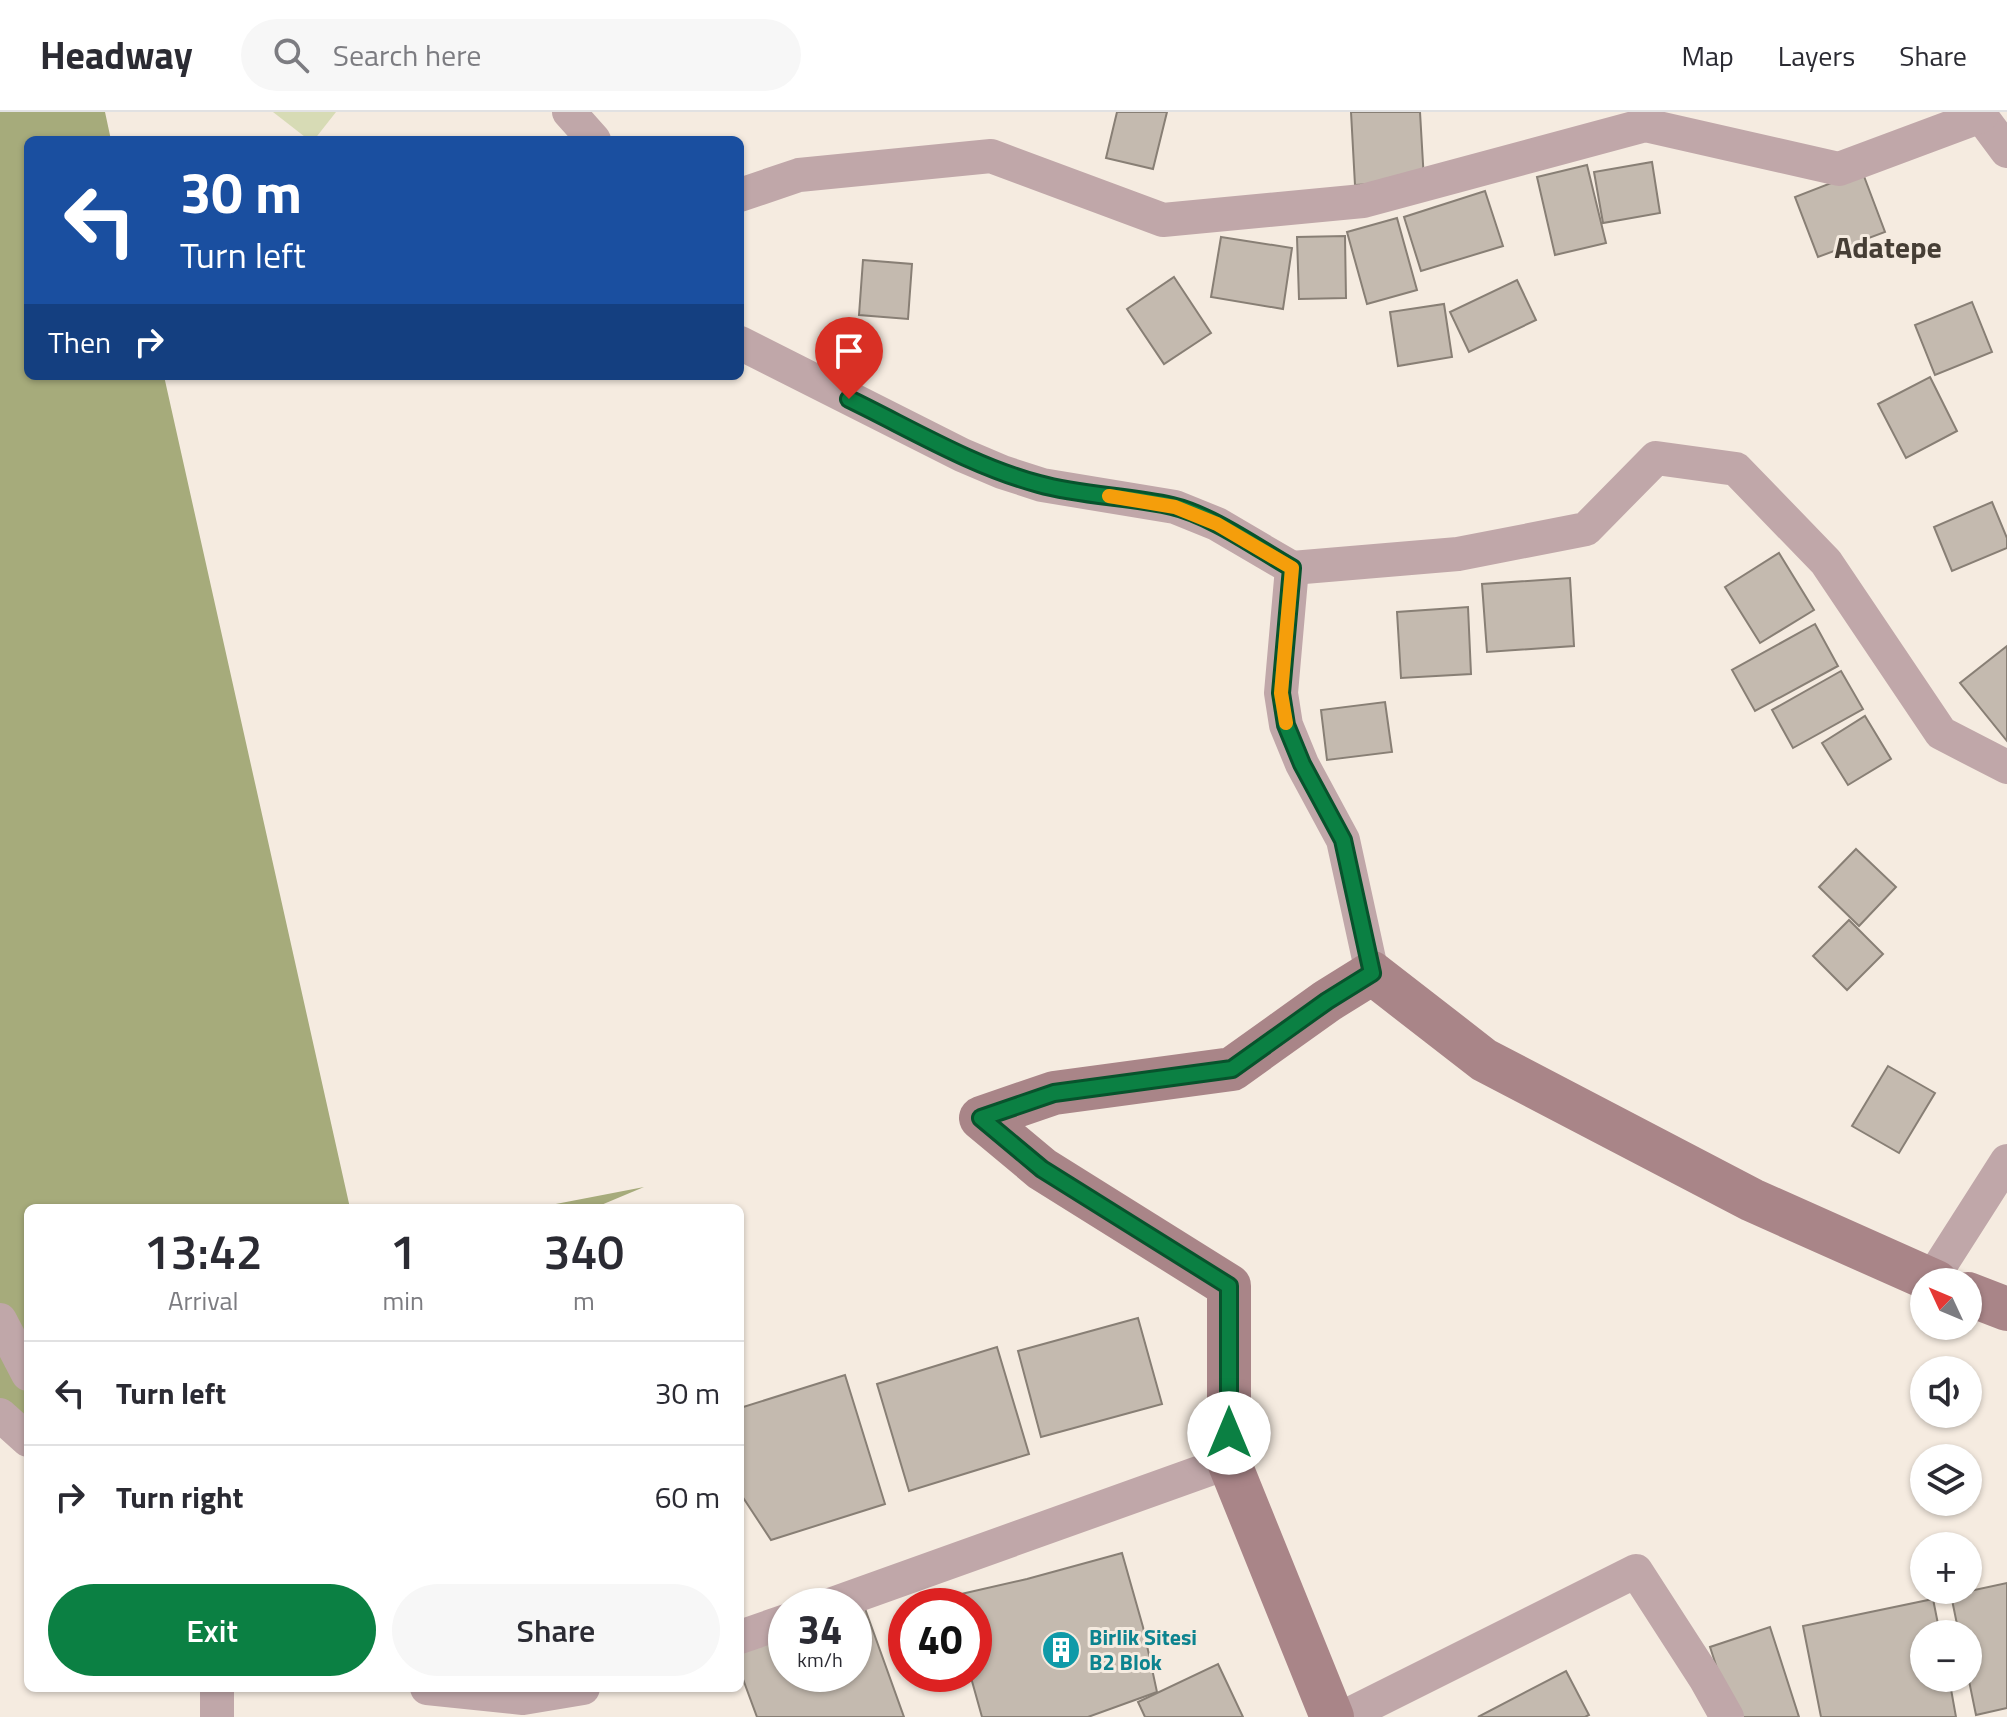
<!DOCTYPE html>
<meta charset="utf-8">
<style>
body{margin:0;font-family:"Titillium Web",sans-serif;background:#f7f7f7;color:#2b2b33;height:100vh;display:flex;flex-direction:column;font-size:30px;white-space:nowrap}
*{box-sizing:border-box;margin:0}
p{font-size:26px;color:#7c7c81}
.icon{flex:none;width:44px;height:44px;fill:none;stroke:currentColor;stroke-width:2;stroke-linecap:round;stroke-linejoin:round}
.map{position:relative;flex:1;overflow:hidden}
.sheet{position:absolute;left:24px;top:1092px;width:720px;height:488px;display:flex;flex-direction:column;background:#fff;border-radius:12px;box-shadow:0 2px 6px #0004}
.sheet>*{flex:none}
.top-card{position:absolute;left:24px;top:24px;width:720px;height:244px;border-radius:12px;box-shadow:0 2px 6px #0004;background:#1a4fa0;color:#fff;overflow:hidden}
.needle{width:52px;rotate:314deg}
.buttons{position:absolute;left:1910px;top:1156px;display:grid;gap:16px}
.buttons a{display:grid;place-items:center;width:72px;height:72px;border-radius:50%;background:#fff;box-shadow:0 2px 6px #0004;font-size:40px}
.speed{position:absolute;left:768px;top:1476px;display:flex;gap:16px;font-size:40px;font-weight:700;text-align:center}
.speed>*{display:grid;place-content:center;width:104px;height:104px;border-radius:50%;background:#fff;box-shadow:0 2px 6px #0004;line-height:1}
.speed small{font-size:20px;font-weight:400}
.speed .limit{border:12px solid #d22;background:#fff;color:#111}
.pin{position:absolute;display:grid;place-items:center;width:68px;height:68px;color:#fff;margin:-82px -34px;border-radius:50% 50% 50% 0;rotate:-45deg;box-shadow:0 0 8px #0007}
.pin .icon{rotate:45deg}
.me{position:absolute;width:88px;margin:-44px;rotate:0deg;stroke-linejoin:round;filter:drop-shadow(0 0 6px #0008)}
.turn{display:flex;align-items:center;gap:28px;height:168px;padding:0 24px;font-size:36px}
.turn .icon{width:104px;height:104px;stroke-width:2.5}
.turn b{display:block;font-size:56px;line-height:68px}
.then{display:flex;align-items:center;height:76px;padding:0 24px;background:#0003;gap:16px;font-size:30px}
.eta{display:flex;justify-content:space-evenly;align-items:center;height:136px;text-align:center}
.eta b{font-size:48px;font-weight:600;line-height:56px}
.cta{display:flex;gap:16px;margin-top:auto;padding:16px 24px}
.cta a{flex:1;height:92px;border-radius:48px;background:#0b8043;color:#fff;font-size:32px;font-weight:600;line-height:92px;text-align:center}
.cta a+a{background:#f7f7f7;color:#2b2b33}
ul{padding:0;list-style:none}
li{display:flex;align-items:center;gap:24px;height:104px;padding:0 24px;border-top:2px solid #e1e1e2}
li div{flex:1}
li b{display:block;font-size:30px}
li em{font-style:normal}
header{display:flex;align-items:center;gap:48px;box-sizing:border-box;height:112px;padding:0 40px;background:#fff;border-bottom:2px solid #e1e1e2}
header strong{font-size:38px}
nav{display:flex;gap:44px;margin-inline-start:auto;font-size:28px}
.search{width:560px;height:72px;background:#f7f7f7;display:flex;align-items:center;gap:20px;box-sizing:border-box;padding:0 28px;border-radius:44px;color:#7c7c81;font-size:30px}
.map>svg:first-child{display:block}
.green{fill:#d7dbb5}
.forest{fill:#a6ab7b}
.building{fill:#c4baaf;stroke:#887f75;stroke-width:2}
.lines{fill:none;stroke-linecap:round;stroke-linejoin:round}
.street{stroke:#c0a7a9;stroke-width:34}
.secondary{stroke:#a98588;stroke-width:44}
.route-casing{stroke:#07532c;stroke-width:20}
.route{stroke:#0b8043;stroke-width:14}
.slow{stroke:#f59e0b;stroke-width:14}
.labels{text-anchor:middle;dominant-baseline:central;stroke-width:6;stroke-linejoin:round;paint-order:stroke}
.culture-label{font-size:22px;font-weight:bold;fill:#0d838f;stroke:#f5ebe0;text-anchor:start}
.district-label{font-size:30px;font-weight:bold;fill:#463e35;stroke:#f5ebe0}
</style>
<header>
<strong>Headway</strong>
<div class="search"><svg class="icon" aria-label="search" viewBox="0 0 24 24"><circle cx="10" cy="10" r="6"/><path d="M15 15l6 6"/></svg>Search here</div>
<nav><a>Map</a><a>Layers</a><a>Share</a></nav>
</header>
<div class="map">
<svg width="2007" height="1605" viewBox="0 0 2007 1605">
<rect width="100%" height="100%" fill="#f5ebe0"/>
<polygon class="green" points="273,0 336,0 314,28 309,28"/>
<g class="forest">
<polygon points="0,0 105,0 111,28 28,28 28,264 164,264 350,1096 28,1096 28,1319 0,1315"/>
<polygon points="644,1075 594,1096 535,1096"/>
</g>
<g class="building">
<polygon points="1117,0 1167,0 1153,57 1106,46"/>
<polygon points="1351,0 1420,0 1424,69 1355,73"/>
<polygon points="1652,50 1660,101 1603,111 1594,60"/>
<polygon points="1587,53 1606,131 1555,143 1537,65"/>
<polygon points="1862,59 1885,120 1818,145 1795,85"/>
<polygon points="1485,79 1503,134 1421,159 1404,105"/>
<polygon points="1397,106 1417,178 1367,192 1347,120"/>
<polygon points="1345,124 1346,186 1299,187 1297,125"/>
<polygon points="1221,125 1292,136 1283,197 1211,185"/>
<polygon points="863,148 912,152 908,207 859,203"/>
<polygon points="1174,165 1211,221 1164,252 1127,197"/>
<polygon points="1517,168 1536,208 1469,240 1450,200"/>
<polygon points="1972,190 1992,240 1935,263 1915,213"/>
<polygon points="1444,192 1452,245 1398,254 1390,200"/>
<polygon points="1930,265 1957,319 1906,346 1878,292"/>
<polygon points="1992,390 2007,426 2007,436 1952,459 1934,415"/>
<polygon points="1779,441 1814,498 1760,531 1725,475"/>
<polygon points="1570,466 1574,534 1487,540 1482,472"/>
<polygon points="1468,495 1471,562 1401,566 1397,500"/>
<polygon points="1815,512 1838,554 1755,599 1732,558"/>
<polygon points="2007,534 2007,629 1960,571"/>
<polygon points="1841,559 1863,597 1793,636 1772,598"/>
<polygon points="1385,590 1392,640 1327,648 1321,598"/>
<polygon points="1865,604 1891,647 1848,673 1822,631"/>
<polygon points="1856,737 1896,775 1859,814 1819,775"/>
<polygon points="1849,808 1883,842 1847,878 1813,844"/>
<polygon points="1888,954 1935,981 1899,1041 1852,1014"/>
<polygon points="1138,1206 1162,1292 1041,1325 1018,1239"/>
<polygon points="997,1235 1029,1342 909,1379 877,1272"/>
<polygon points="845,1263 885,1392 771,1428 740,1381 740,1296"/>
<polygon points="1122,1441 1143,1515 1157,1580 1088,1605 982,1605 970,1562 974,1562 974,1494 951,1494 948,1485 1027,1467"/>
<polygon points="2007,1471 2007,1596 1976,1603 1968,1564 1968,1522 1959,1522 1951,1483"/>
<polygon points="1933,1487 1940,1522 1924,1522 1924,1566 1949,1566 1956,1605 1821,1605 1803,1514"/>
<polygon points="863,1491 904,1605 757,1605 740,1559 740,1536 786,1519 786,1562 854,1562 854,1495"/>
<polygon points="1770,1515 1799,1605 1733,1605 1710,1535"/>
<polygon points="1218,1552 1243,1605 1145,1605 1138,1590"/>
<polygon points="1566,1559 1589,1603 1585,1605 1478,1605"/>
</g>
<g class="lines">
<g class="street">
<polyline points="569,0 594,28"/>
<polyline points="1978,0 2007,39"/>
<polyline points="740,83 799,63 991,44 1163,108 1363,89 1645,13 1839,57 1981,4"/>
<polyline points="740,231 962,343 1002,360 1042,373 1175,395 1217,412 1292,456 1281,581 1286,613 1302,652 1343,728 1372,861"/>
<polyline points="1292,456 1458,442 1586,417 1656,346 1736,357 1826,450 1941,621 2007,655"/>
<polyline points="1931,1168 2007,1049"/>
<polyline points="0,1208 28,1262"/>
<polyline points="0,1303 28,1328"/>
<polyline points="827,1494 1229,1350"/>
<polyline points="740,1525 786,1509"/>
<polyline points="427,1576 523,1586 583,1576"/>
<polyline points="217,1605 217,1576"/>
<polyline points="1344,1605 1636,1459 1705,1566 1727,1605"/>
</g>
<g class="secondary">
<polyline points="1968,1182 2007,1197"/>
<polyline points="1332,1605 1229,1350 1229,1174 1042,1057 981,1006 1054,981 1232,957 1327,889 1372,861 1484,948 1752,1088 1936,1170"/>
</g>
</g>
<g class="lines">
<g class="route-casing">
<path id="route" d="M849 287C911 317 972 354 1039 372 1082 384 1129 384 1172 394 1211 403 1257 436 1292 456L1281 581 1286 613 1302 652 1343 728 1372 861 1327 889 1232 957 1054 981 981 1006 1042 1057 1229 1174V1321"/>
</g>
<use href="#route" class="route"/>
<polyline class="slow" points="1109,384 1175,395 1217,412 1292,456 1281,581 1286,611"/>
</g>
<defs>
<g id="building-disc" transform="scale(2)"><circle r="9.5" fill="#0f9aa8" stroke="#f5ebe0"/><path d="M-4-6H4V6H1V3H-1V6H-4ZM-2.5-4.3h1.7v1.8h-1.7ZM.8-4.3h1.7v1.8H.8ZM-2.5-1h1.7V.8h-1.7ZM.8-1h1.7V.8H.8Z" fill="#fff"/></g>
</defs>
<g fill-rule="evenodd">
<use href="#building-disc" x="1061" y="1538"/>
</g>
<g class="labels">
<g class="culture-label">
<text x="1089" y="1525">Birlik Sitesi<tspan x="1089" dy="25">B2 Blok</tspan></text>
</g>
<g class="district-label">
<text x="1888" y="135">Adatepe</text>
</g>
</g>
</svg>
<div class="buttons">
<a><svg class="needle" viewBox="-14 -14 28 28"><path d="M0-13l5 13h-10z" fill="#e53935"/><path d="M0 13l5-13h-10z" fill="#7c7c81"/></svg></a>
<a><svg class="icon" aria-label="sound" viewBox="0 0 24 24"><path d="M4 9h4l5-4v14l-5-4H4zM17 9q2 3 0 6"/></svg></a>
<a><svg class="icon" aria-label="layers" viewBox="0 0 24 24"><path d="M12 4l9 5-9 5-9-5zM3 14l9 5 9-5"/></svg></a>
<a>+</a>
<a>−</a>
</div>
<div class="speed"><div>34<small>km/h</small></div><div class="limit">40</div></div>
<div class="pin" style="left:849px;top:287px;background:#d93025"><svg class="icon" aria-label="arrive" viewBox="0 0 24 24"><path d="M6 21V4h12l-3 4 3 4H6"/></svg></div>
<svg class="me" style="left:1229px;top:1321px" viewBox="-20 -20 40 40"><circle r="19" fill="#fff"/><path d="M0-13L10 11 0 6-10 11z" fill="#0b8043"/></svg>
<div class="top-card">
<div class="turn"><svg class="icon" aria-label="left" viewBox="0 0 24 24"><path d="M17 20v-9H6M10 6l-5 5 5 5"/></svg><div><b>30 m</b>Turn left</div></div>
<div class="then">Then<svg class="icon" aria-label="right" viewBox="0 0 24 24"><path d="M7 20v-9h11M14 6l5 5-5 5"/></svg></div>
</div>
<section class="sheet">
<div class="eta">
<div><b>13:42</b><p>Arrival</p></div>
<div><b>1</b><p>min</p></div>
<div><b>340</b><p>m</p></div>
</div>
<ul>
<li><svg class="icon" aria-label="left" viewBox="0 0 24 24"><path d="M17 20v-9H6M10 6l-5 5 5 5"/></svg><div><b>Turn left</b></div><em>30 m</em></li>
<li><svg class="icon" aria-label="right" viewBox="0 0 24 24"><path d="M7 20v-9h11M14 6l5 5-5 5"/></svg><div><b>Turn right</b></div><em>60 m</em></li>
</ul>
<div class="cta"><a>Exit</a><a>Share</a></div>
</section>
</div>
